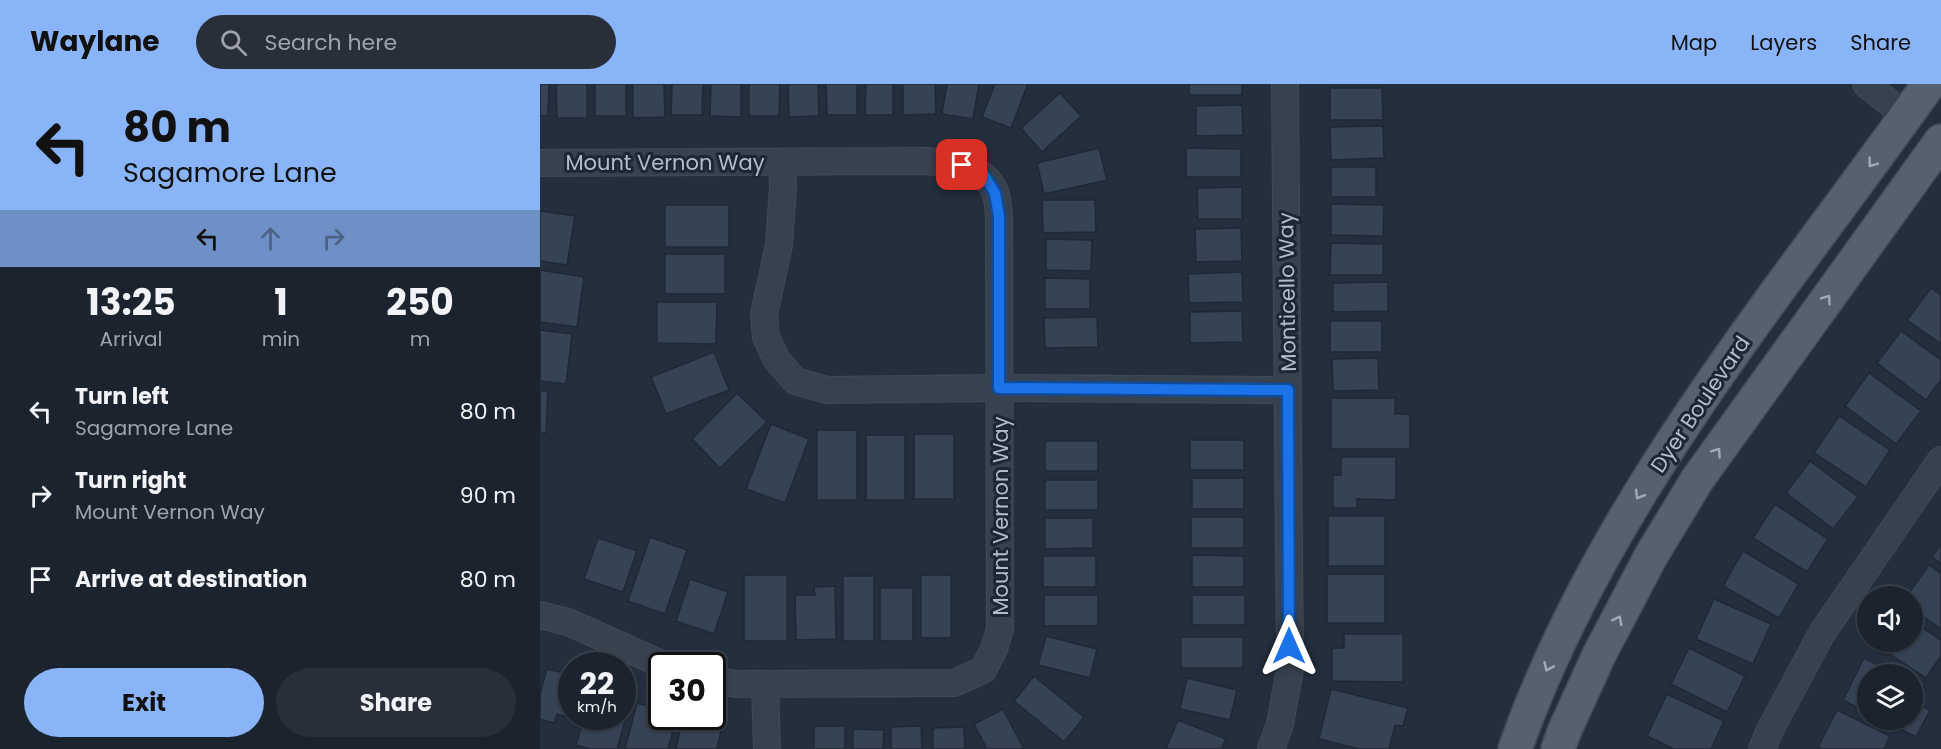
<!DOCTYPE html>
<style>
body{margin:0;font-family:Poppins,sans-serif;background:#282f3a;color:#f1f3f6;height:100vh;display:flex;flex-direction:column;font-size:22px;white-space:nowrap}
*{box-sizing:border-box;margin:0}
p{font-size:20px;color:#a0a4aa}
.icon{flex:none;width:33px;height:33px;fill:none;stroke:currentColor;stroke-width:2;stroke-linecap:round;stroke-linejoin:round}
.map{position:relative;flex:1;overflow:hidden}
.sheet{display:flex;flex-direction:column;background:#1b232e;width:540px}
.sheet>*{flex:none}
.hud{background:#8ab4f8;color:#111;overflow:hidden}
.tools{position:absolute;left:1317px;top:502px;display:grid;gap:12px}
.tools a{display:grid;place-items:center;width:66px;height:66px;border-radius:50%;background:#1b232e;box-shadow:0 2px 4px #0004,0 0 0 2px #39404a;font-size:30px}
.speed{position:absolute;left:18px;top:568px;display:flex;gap:12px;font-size:30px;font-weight:700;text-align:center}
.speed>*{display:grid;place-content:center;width:78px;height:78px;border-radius:50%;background:#1b232e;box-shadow:0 2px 4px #0004,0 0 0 2px #39404a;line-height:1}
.speed small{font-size:15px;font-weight:400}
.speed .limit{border:3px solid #111;border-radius:9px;background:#fff;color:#111}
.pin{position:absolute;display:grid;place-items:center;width:51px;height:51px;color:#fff;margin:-26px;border-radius:12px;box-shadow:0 3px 9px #0006}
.me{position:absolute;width:66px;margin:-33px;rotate:0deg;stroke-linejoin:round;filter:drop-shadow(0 0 4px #0008)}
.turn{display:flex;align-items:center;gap:21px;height:126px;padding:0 24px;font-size:27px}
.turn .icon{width:78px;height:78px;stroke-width:2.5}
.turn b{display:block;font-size:42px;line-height:51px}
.lanes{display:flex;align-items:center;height:57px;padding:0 24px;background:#0003;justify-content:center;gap:30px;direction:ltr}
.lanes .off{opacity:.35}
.eta{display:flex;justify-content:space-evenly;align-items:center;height:102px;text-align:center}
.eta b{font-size:36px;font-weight:700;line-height:42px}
.action{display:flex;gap:12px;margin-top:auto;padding:12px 24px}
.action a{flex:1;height:69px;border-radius:36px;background:#8ab4f8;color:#111;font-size:24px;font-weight:700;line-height:69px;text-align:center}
.action a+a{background:#282f3a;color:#f1f3f6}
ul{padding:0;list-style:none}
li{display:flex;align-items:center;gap:18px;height:84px;padding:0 24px}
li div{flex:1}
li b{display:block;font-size:22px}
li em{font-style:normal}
header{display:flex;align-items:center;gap:36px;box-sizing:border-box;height:84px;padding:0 30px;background:#8ab4f8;color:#111}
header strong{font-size:28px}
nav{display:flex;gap:33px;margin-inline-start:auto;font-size:21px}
.search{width:420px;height:54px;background:#282f3a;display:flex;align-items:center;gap:15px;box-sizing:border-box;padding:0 21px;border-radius:33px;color:#a0a4aa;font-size:22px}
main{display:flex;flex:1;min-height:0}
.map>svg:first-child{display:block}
.building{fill:#364354;stroke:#1f2835;stroke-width:1.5}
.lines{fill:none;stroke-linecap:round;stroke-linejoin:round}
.minor-casing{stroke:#414a57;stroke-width:28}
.major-casing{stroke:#414a57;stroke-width:36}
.minor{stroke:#38414e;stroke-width:26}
.major{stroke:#56606e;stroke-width:33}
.oneway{stroke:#a1aab7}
.route-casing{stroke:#114b97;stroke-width:15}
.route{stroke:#1a73e8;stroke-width:10}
.labels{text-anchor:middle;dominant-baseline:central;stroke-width:6;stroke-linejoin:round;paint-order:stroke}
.street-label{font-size:21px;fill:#b4bcc9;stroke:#1d2633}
</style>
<header>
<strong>Waylane</strong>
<div class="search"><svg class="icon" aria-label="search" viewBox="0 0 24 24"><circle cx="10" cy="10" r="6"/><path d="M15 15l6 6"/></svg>Search here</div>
<nav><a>Map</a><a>Layers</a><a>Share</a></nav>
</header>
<main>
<section class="sheet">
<div class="hud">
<div class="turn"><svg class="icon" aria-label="left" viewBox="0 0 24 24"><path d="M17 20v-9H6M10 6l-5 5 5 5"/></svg><div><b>80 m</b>Sagamore Lane</div></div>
<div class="lanes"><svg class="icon" aria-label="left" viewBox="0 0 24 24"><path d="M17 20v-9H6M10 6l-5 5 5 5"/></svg><svg class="icon off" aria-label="ahead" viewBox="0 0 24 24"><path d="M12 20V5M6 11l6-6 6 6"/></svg><svg class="icon off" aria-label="right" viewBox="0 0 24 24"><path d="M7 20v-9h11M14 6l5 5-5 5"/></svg></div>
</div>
<div class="eta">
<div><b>13:25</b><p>Arrival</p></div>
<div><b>1</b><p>min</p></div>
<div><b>250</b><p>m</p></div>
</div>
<ul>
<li><svg class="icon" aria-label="left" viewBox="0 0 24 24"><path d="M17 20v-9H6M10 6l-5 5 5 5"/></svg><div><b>Turn left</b><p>Sagamore Lane</p></div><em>80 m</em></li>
<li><svg class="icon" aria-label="right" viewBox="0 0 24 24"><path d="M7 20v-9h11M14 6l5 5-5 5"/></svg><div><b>Turn right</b><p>Mount Vernon Way</p></div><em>90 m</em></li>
<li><svg class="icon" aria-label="arrive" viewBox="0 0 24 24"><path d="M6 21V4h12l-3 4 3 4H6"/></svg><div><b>Arrive at destination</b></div><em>80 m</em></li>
</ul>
<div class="action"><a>Exit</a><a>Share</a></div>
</section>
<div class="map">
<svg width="1401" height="665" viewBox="0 0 1401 665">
<rect width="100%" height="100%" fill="#242f3e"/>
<g class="building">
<polygon points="0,0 9,0 8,32 0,32"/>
<polygon points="16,0 47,0 47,34 17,34"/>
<rect x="55" y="0" width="31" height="32"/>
<polygon points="93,0 124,0 125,33 93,34"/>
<polygon points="132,0 163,0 162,31 131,31"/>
<polygon points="171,0 201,0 201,33 170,32"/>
<polygon points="209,0 240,0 239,32 209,32"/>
<polygon points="248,0 278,0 279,32 249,33"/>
<polygon points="286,0 317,0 317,31 287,31"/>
<polygon points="326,0 353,0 353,31 325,31"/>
<polygon points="363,0 395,0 396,30 363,31"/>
<polygon points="407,0 439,0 433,35 402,30"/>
<polygon points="455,0 488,0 471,44 442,33"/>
<rect x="649" y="0" width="53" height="11"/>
<polygon points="790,4 842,4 843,36 790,36"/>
<polygon points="520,9 541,32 502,68 481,44"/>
<polygon points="702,21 703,51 656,52 656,22"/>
<polygon points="843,42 844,74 791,76 790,43"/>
<polygon points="559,64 567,96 504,110 497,79"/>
<polygon points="646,64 701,65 701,93 646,93"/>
<rect x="791" y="83" width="45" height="30"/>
<polygon points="702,103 702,135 658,135 657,104"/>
<polygon points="502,116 555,116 556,148 503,149"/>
<polygon points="791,120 844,121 843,152 791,151"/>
<rect x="125" y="121" width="64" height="42"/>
<polygon points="0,127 35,132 27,181 0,177"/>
<polygon points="701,144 702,177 656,178 655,145"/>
<polygon points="506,155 552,156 551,187 506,186"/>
<polygon points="791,159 843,160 843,191 790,191"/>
<rect x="125" y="170" width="60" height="40"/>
<polygon points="0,186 44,193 37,243 0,238"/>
<polygon points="702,188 703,218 649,219 648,190"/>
<polygon points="505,194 550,195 550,225 505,225"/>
<polygon points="848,198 848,227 793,228 793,199"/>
<polygon points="1391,204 1401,211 1401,260 1367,236"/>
<polygon points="117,218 177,218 176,260 117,259"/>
<polygon points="702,227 703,258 650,259 650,228"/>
<polygon points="557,233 558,263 505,264 504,234"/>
<rect x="790" y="237" width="52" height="31"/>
<polygon points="0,246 32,250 26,300 0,297"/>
<polygon points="1361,247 1401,276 1401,296 1386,316 1337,279"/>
<polygon points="174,268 189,306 126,330 111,293"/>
<polygon points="838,274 839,306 793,307 792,275"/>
<polygon points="1329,289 1381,327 1356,360 1305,322"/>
<polygon points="0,307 8,307 6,349 0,348"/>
<polygon points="197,309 227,338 180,384 152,355"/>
<polygon points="791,314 855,314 855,330 870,330 870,365 791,365"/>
<polygon points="1299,332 1350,366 1326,403 1274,369"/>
<polygon points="231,340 269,355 245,419 206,405"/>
<rect x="277" y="346" width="40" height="70"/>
<rect x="374" y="350" width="40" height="65"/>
<rect x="326" y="351" width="39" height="65"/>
<rect x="650" y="356" width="54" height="30"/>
<rect x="505" y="357" width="53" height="30"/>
<polygon points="801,373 856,373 856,416 817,415 817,424 793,424 793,391 801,391"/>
<polygon points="1270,377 1318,413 1293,445 1246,409"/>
<rect x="652" y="394" width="52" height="31"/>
<rect x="505" y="396" width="53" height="30"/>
<polygon points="1235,420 1288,455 1267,488 1213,454"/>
<rect x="788" y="432" width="57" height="50"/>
<rect x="651" y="433" width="53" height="31"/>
<polygon points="505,434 553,434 553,464 505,465"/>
<polygon points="110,453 147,466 125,530 88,517"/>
<polygon points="58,454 97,467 83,508 44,495"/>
<polygon points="1401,460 1401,480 1392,473"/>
<polygon points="1203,467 1259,500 1239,534 1183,502"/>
<polygon points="652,471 704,472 704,503 652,503"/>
<rect x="503" y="472" width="53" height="31"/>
<polygon points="1389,481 1401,490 1401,545 1372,525 1372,513 1366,513"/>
<rect x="787" y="490" width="58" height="49"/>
<rect x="204" y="491" width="43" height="66"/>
<rect x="381" y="491" width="30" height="63"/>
<rect x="303" y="492" width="31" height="65"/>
<polygon points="150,495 188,508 174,550 136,537"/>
<polygon points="295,502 296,555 256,556 255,511 275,511 274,503"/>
<rect x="340" y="504" width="33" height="53"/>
<rect x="504" y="511" width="54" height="31"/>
<rect x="652" y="511" width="53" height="30"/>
<polygon points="1174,515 1231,540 1213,580 1156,555"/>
<polygon points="1372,537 1401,556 1401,572 1386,594 1334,560 1335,558 1372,558"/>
<polygon points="804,550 863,550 863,598 792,597 792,564 804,564"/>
<polygon points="506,552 557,565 550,594 498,581"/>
<rect x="641" y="553" width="62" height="31"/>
<polygon points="1149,564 1205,592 1187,628 1131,600"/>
<polygon points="1324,574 1359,591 1328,591 1328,629 1303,616"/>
<polygon points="7,585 32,591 32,633 35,633 35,635 17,630 14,639 0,635 0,610"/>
<polygon points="494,592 544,633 524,658 474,617"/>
<polygon points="647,594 697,606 690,636 640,625"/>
<polygon points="1372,598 1385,604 1377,620 1390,626 1376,653 1343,636 1372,636"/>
<polygon points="791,605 868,624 863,642 855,641 849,665 819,665 779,655"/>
<polygon points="82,606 93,609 77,665 50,665 36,661 44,633 82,633"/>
<polygon points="1127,610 1184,637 1171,665 1134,665 1107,652"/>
<polygon points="97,619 120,625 118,634 135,639 128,665 85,665"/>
<polygon points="463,625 484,665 447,665 434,640"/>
<polygon points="1297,626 1350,652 1344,665 1283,665 1278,663"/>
<polygon points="638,636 686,655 681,665 626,665"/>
<polygon points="142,638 181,646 177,665 136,665"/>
<rect x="274" y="642" width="31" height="23"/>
<polygon points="381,642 382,665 351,665 351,643"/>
<polygon points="424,643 425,665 393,665 393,644"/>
<polygon points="313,645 344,646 343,665 313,665"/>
</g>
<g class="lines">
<g class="minor-casing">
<g id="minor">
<polyline points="1326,0 1366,32"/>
<polyline points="242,78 243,103 239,161 224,230 226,253 237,276 255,297 287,306 459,304 748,306"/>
<path d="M0 79 385 77C411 80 443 80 455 108 458 115 458 124 459 132L460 545 454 565 443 586 414 599 196 600 172 596"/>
<polyline points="0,531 28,538 126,582"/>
<polyline points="225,600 227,665"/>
<polyline points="731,665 740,640 750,585 745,0"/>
<polyline points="1222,665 1230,646 1282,549 1401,376"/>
</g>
</g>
<g class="major-casing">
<g id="major">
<path d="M975 665C1062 418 1239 211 1389 0"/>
<polyline points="1018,665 1024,648 1059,571 1111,472 1157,396 1401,57"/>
</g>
</g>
<use href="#minor" class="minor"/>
<use href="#major" class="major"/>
</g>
<defs><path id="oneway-chevron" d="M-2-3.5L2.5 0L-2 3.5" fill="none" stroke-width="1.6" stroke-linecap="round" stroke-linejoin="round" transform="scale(1.5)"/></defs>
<g class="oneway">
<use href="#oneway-chevron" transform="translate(1332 79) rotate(126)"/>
<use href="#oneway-chevron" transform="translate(1287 215) rotate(-54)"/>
<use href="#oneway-chevron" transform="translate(1177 368) rotate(-55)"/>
<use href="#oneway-chevron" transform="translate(1099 411) rotate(121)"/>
<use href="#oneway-chevron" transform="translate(1078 536) rotate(-63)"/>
<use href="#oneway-chevron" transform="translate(1008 583) rotate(114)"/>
</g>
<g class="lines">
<g class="route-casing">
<polyline id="route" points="422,81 444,91 455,109 459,132 459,304 748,306 749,562"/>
</g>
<use href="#route" class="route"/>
</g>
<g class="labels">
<g class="street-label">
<text x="125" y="78">Mount Vernon Way</text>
<text transform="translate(747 208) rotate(-91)">Monticello Way</text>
<text transform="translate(1160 320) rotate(-56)">Dyer Boulevard</text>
<text transform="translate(460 432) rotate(-90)">Mount Vernon Way</text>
</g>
</g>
</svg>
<div class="tools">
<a><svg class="icon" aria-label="sound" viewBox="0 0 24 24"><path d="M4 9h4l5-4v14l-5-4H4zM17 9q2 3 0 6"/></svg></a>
<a><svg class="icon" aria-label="layers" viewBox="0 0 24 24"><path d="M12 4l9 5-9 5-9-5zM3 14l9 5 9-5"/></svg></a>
</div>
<div class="speed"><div>22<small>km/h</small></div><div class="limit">30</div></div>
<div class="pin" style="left:422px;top:81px;background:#d93025"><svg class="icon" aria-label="arrive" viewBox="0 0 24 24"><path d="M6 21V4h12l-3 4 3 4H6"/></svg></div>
<svg class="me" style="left:749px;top:562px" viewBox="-20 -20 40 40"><path d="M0-17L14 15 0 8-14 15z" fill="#1a73e8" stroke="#fff" stroke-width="4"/></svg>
</div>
</main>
